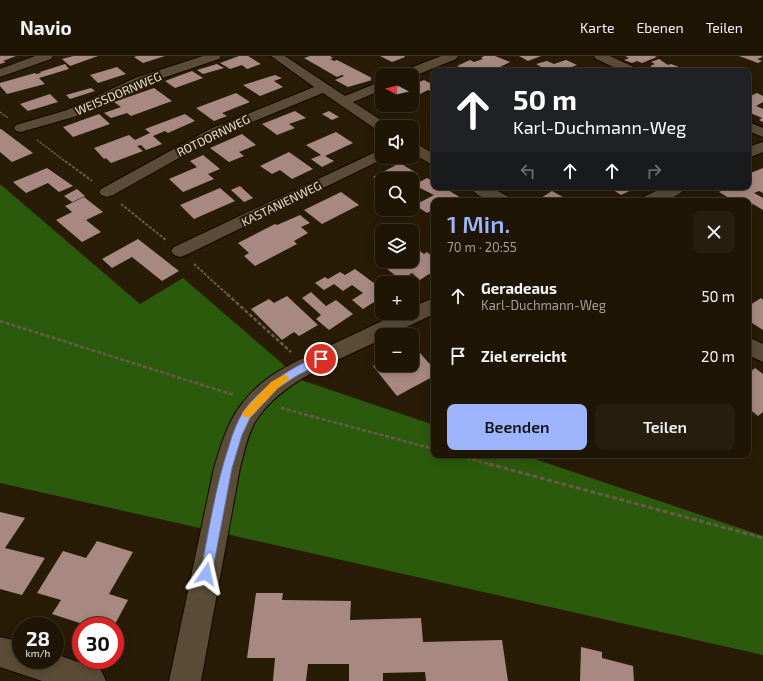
<!DOCTYPE html>
<html lang="de">
<meta charset="utf-8">
<style>
body{margin:0;font-family:"Exo 2",sans-serif;background:#271e0f;color:#f1f3f6;height:100vh;display:flex;flex-direction:column;font-size:15px;white-space:nowrap}
*{box-sizing:border-box;margin:0}
p{font-size:13px;color:#a19f9a}
.icon{flex:none;width:22px;height:22px;fill:none;stroke:currentColor;stroke-width:2;stroke-linecap:round;stroke-linejoin:round}
.map{position:relative;flex:1;overflow:hidden}
.drawer{position:absolute;left:431px;top:142px;width:320px;height:260px;display:flex;flex-direction:column;background:#1f1505;border-radius:8px;box-shadow:0 2px 10px #0003,0 0 0 1px #3c3427}
.drawer>*{flex:none}
.top-card{position:absolute;left:431px;top:12px;width:320px;height:122px;border-radius:8px;box-shadow:0 2px 10px #0003,0 0 0 1px #3c3427;background:#202124;color:#fff;overflow:hidden}
.needle{width:26px;rotate:277deg}
.tools{position:absolute;left:375px;top:12px;display:grid;gap:8px}
.tools a{display:grid;place-items:center;width:44px;height:44px;border-radius:8px;background:#1f1505;box-shadow:0 2px 10px #0003,0 0 0 1px #3c3427;font-size:20px}
.speed{position:absolute;left:12px;top:561px;display:flex;gap:8px;font-size:20px;font-weight:700;text-align:center}
.speed>*{display:grid;place-content:center;width:52px;height:52px;border-radius:50%;background:#1f1505;box-shadow:0 2px 10px #0003,0 0 0 1px #3c3427;line-height:1}
.speed small{font-size:10px;font-weight:400}
.speed .limit{border:6px solid #d22;background:#fff;color:#111}
.pin{position:absolute;display:grid;place-items:center;width:34px;height:34px;color:#fff;margin:-17px;border:2px solid #fff;border-radius:50%;box-shadow:0 1px 4px #0007}
.me{position:absolute;width:44px;margin:-22px;rotate:11deg;stroke-linejoin:round;filter:drop-shadow(0 0 3px #0008)}
.turn{display:flex;align-items:center;gap:14px;height:84px;padding:0 16px;font-size:18px}
.turn .icon{width:52px;height:52px;stroke-width:2.5}
.turn b{display:block;font-size:28px;line-height:34px}
.lanes{display:flex;align-items:center;height:38px;padding:0 16px;background:#0003;justify-content:center;gap:20px;direction:ltr}
.lanes .off{opacity:.35}
.round{display:grid;place-items:center;flex:none;width:42px;height:42px;border-radius:8px;background:#271e0f}
.summary{display:flex;align-items:center;justify-content:space-between;height:68px;padding:0 16px}
h1{font-size:24px;font-weight:600;line-height:30px;color:#9eb4fd}
.cta{display:flex;gap:8px;margin-top:auto;padding:8px 16px}
.cta a{flex:1;height:46px;border-radius:8px;background:#9eb4fd;color:#111;font-size:16px;font-weight:600;line-height:46px;text-align:center}
.cta a+a{background:#271e0f;color:#f1f3f6}
ul{padding:0;list-style:none}
li{display:flex;align-items:center;gap:12px;height:60px;padding:0 16px}
li div{flex:1}
li b{display:block;font-size:15px}
li em{font-style:normal}
header{display:flex;align-items:center;gap:24px;box-sizing:border-box;height:56px;padding:0 20px;background:#1f1505;border-bottom:1px solid #3c3427}
header strong{font-size:19px}
nav{display:flex;gap:22px;margin-inline-start:auto;font-size:14px}
.map>svg:first-child{display:block}
.forest{fill:#2c5a0d}
.building{fill:#a78982}
.lines{fill:none;stroke-linecap:round;stroke-linejoin:round}
.street-casing{stroke:#110600;stroke-width:2}
.path-far3{stroke:#665b48;stroke-width:1.5;stroke-dasharray:2.5 1;stroke-linecap:butt}
.path-far2{stroke:#665b48;stroke-width:2;stroke-dasharray:3 1.5;stroke-linecap:butt}
.path-far1{stroke:#665b48;stroke-width:2.5;stroke-dasharray:4 2;stroke-linecap:butt}
.path{stroke:#665b48;stroke-width:3;stroke-dasharray:5 2.5;stroke-linecap:butt}
.street{fill:#5a4c36;fill-rule:evenodd}
.route{fill:#9eb4fd;stroke:#6775a4}
.slow{fill:#f59e0b}
.labels{text-anchor:middle;dominant-baseline:central;stroke-width:4;stroke-linejoin:round;paint-order:stroke}
.far-street-label{font-size:12px;fill:#e9e1d4;stroke:#291c07}
</style>
<header>
<strong>Navio</strong>
<nav><a>Karte</a><a>Ebenen</a><a>Teilen</a></nav>
</header>
<div class="map">
<svg width="763" height="625" viewBox="0 0 763 625">
<rect width="100%" height="100%" fill="#291c07"/>
<polygon class="forest" points="0,128 140,248 183,222 301,324 434,369 434,399 523,399 763,480 763,599 0,427"/>
<g class="building">
<polygon points="0,0 16,0 3,5 6,6 0,8"/>
<polygon points="73,0 98,0 70,10 62,3"/>
<polygon points="137,0 165,0 143,7 134,1"/>
<polygon points="239,0 248,0 261,8 247,13 242,9 230,13 220,7"/>
<polygon points="310,0 330,0 333,2 330,3 334,5 337,4 372,22 370,23 372,24 348,31 335,24 344,20 342,19 337,21 304,2"/>
<polygon points="380,0 404,0 405,1 392,6"/>
<polygon points="484,0 495,0 510,6 492,15 484,11 475,15 447,15 451,13 455,15 462,12 457,10 470,4 474,6 483,3 481,2"/>
<polygon points="519,0 541,0 528,5"/>
<polygon points="625,0 654,0 657,1 642,7 637,5 632,7 624,4 629,2"/>
<polygon points="739,0 761,0 763,1 757,3 762,5 758,7"/>
<polygon points="659,3 668,9 671,8 679,11 673,13 677,15 656,15 649,12 652,11 650,10 655,8 651,6"/>
<polygon points="566,4 577,9 561,15 548,15 536,8 547,5 554,8"/>
<polygon points="65,8 69,13 39,22 45,28 7,38 0,30 0,27 35,17 36,18 41,17 40,16"/>
<polygon points="217,8 224,12 203,18 197,14"/>
<polygon points="117,11 126,18 98,27 90,19"/>
<polygon points="192,15 203,22 175,32 165,25"/>
<polygon points="275,19 282,22 274,25 283,31 260,40 243,29"/>
<polygon points="424,24 430,27 434,25 434,36 428,34 418,39 415,37 412,38 412,29"/>
<polygon points="91,32 95,35 70,43 66,39"/>
<polygon points="154,32 172,45 131,60 127,57 111,62 104,57 121,51 114,46"/>
<polygon points="236,37 250,46 222,57 227,60 214,65 196,52"/>
<polygon points="757,37 763,40 763,46 756,50 763,53 763,66 759,64 762,62 748,56 748,41"/>
<polygon points="50,38 58,46 28,55 20,48"/>
<polygon points="382,42 382,49 400,49 396,51 399,53 392,56 374,45"/>
<polygon points="295,55 306,62 289,68 295,72 277,79 262,68"/>
<polygon points="329,55 339,61 332,64 322,58"/>
<polygon points="99,58 110,68 73,81 63,71"/>
<polygon points="185,58 195,65 168,77 165,75 153,80 162,88 146,94 141,89 137,90 143,95 111,107 106,102 104,103 94,92 129,79 135,84 150,77 145,73"/>
<polygon points="0,73 1,73 33,97 12,106 0,96"/>
<polygon points="336,76 353,87 325,100 334,105 322,111 311,103 321,99 306,89"/>
<polygon points="242,78 256,89 239,96 244,100 229,106 210,92"/>
<polygon points="289,96 313,113 292,123 280,114 272,118 260,110"/>
<polygon points="203,99 220,113 208,118 214,123 183,136 169,123 197,111 190,105"/>
<polygon points="400,107 418,118 408,123 382,123 382,126 373,121"/>
<polygon points="47,112 73,130 59,136 48,127 26,137 13,126"/>
<polygon points="763,112 763,137 759,135 754,137 763,142 763,154 753,148 748,151 748,145 734,145 719,136 730,131 748,131 748,118"/>
<polygon points="427,122 434,126 434,131 443,131 466,145 434,145 434,153 427,157 415,149 434,139 414,129"/>
<polygon points="240,130 253,142 244,146 231,134"/>
<polygon points="611,131 638,131 621,139 610,132"/>
<polygon points="220,132 235,145 194,163 180,149"/>
<polygon points="77,133 85,140 72,146 64,140"/>
<polygon points="552,135 570,145 546,145 541,142"/>
<polygon points="341,136 359,149 322,168 304,154"/>
<polygon points="84,141 103,156 86,164 101,176 82,186 56,164 72,156 65,150"/>
<polygon points="300,159 310,167 301,171 308,177 294,185 297,188 255,210 244,200 249,197 238,187 275,168 277,169"/>
<polygon points="138,183 179,215 162,225 132,201 112,212 102,203"/>
<polygon points="412,189 424,198 427,196 434,202 434,219 432,220 429,218 420,224 412,217 401,224 382,209 389,205 412,205"/>
<polygon points="355,213 382,233 382,241 363,253 352,244 363,237 352,229 343,235 334,228 324,234 315,227 325,221 328,223 340,216 345,219"/>
<polygon points="311,236 326,250 336,244 353,258 329,274 316,263 321,259 302,242"/>
<polygon points="287,240 318,269 299,280 294,276 282,284 251,253 269,243 274,247"/>
<polygon points="761,242 763,244 763,274 749,265 750,264 748,262 748,248 750,249"/>
<polygon points="414,290 434,313 434,320 397,340 373,310 382,306 382,309 412,309 412,291"/>
<polygon points="755,312 763,318 763,356 758,360 748,352 748,318"/>
<polygon points="0,456 25,462 5,492 45,502 22,539 0,533"/>
<polygon points="97,485 133,496 109,538 128,544 114,570 89,570 52,558 61,544 37,537 63,495 86,502"/>
<polygon points="256,537 283,537 282,544 351,545 350,564 421,562 423,586 502,584 508,625 426,625 425,616 383,617 383,625 349,625 349,608 308,608 306,625 273,625 275,602 247,602"/>
<polygon points="581,591 602,596 602,602 633,610 634,625 580,625"/>
</g>
<g class="lines">
<g class="street-casing">
<g id="street">
<polygon points="35,0 53,0 51,3 0,21 0,13"/>
<polygon points="203,0 221,0 219,3 145,28 77,60 21,76 16,75 14,72 16,69 67,54 135,22"/>
<polygon points="271,0 285,0 345,40 382,25 382,34 353,46 387,68 389,71 382,71 382,75 377,74 323,37 220,79 113,139 107,141 101,139 99,136 101,133 210,73 314,31"/>
<polygon points="441,0 458,0 456,3 412,21 412,19 399,19 400,16"/>
<polygon points="594,0 610,0 636,12 638,15 622,15 596,3"/>
<polygon points="748,66 763,72 763,81 748,75"/>
<polygon points="412,86 417,88 434,98 434,109 429,107 412,97"/>
<polygon points="763,86 763,96 748,102 748,91"/>
<polygon points="382,93 382,101 387,101 186,199 180,201 174,199 171,195 174,191"/>
<path d="M470 131H490L509 141 511 145C497 145 479 145 470 131Z"/>
<path d="M665 131H686C677 145 655 145 641 145L643 141Z"/>
<path d="M434 242V258L390 279H382V283C340 304 281 324 255 366 247 380 244 397 240 412L201 625H169L214 412C221 389 228 364 244 345 265 318 297 305 327 291 351 280 375 268 399 257H412V251Z"/>
<polygon points="748,281 763,288 763,306 748,299"/>
<polygon points="0,581 21,586 21,604 55,604 55,598 101,614 106,625 42,625 0,611"/>
</g>
</g>
<g class="path-far3">
<polyline points="0,56 8,62"/>
<polyline points="37,84 66,106"/>
</g>
<g class="path-far2">
<polyline points="65,105 92,125"/>
<polyline points="121,148 166,184"/>
<polyline points="194,208 228,239"/>
</g>
<g class="path-far1">
<polyline points="227,238 291,296"/>
<polyline points="0,265 234,339"/>
<polyline points="281,352 434,393"/>
<polyline points="455,399 493,409"/>
</g>
<polyline class="path" points="489,408 763,482"/>
<use href="#street" class="street"/>
</g>
<path class="route" d="M321 300 324 301 326 303 324 306 298 319 278 332 250 362 242 379 232 412 212 518 210 522 206 524 202 522 200 518C209 476 215 431 229 390 232 379 237 366 243 356 259 333 294 308 321 300Z"/>
<polygon class="slow" points="284,319 288,320 289,323 278,332 250,361 244,361 242,358 244,355 271,326"/>
<g class="labels">
<g class="far-street-label">
<text transform="translate(118 37) rotate(-23)">WEISSDORNWEG</text>
<text transform="translate(213 79) rotate(-26)">ROTDORNWEG</text>
<text transform="translate(281 147) rotate(-26)">KASTANIENWEG</text>
</g>
</g>
</svg>
<div class="tools">
<a><svg class="needle" viewBox="-14 -14 28 28"><path d="M0-13l5 13h-10z" fill="#e53935"/><path d="M0 13l5-13h-10z" fill="#a19f9a"/></svg></a>
<a><svg class="icon" aria-label="sound" viewBox="0 0 24 24"><path d="M4 9h4l5-4v14l-5-4H4zM17 9q2 3 0 6"/></svg></a>
<a><svg class="icon" aria-label="search" viewBox="0 0 24 24"><circle cx="10" cy="10" r="6"/><path d="M15 15l6 6"/></svg></a>
<a><svg class="icon" aria-label="layers" viewBox="0 0 24 24"><path d="M12 4l9 5-9 5-9-5zM3 14l9 5 9-5"/></svg></a>
<a>+</a>
<a>−</a>
</div>
<div class="speed"><div>28<small>km/h</small></div><div class="limit">30</div></div>
<div class="pin" style="left:321px;top:303px;background:#d93025"><svg class="icon" aria-label="arrive" viewBox="0 0 24 24"><path d="M6 21V4h12l-3 4 3 4H6"/></svg></div>
<svg class="me" style="left:206px;top:518px" viewBox="-20 -20 40 40"><path d="M0-17L14 15 0 8-14 15z" fill="#9eb4fd" stroke="#fff" stroke-width="4"/></svg>
<div class="top-card">
<div class="turn"><svg class="icon" aria-label="ahead" viewBox="0 0 24 24"><path d="M12 20V5M6 11l6-6 6 6"/></svg><div><b>50 m</b>Karl-Duchmann-Weg</div></div>
<div class="lanes"><svg class="icon off" aria-label="left" viewBox="0 0 24 24"><path d="M17 20v-9H6M10 6l-5 5 5 5"/></svg><svg class="icon" aria-label="ahead" viewBox="0 0 24 24"><path d="M12 20V5M6 11l6-6 6 6"/></svg><svg class="icon" aria-label="ahead" viewBox="0 0 24 24"><path d="M12 20V5M6 11l6-6 6 6"/></svg><svg class="icon off" aria-label="right" viewBox="0 0 24 24"><path d="M7 20v-9h11M14 6l5 5-5 5"/></svg></div>
</div>
<section class="drawer">
<div class="summary"><div><h1>1 Min.</h1><p>70 m · 20:55</p></div><a class="round"><svg class="icon" aria-label="close" viewBox="0 0 24 24"><path d="M6 6l12 12M18 6L6 18"/></svg></a></div>
<ul>
<li><svg class="icon" aria-label="ahead" viewBox="0 0 24 24"><path d="M12 20V5M6 11l6-6 6 6"/></svg><div><b>Geradeaus</b><p>Karl-Duchmann-Weg</p></div><em>50 m</em></li>
<li><svg class="icon" aria-label="arrive" viewBox="0 0 24 24"><path d="M6 21V4h12l-3 4 3 4H6"/></svg><div><b>Ziel erreicht</b></div><em>20 m</em></li>
</ul>
<div class="cta"><a>Beenden</a><a>Teilen</a></div>
</section>
</div>
